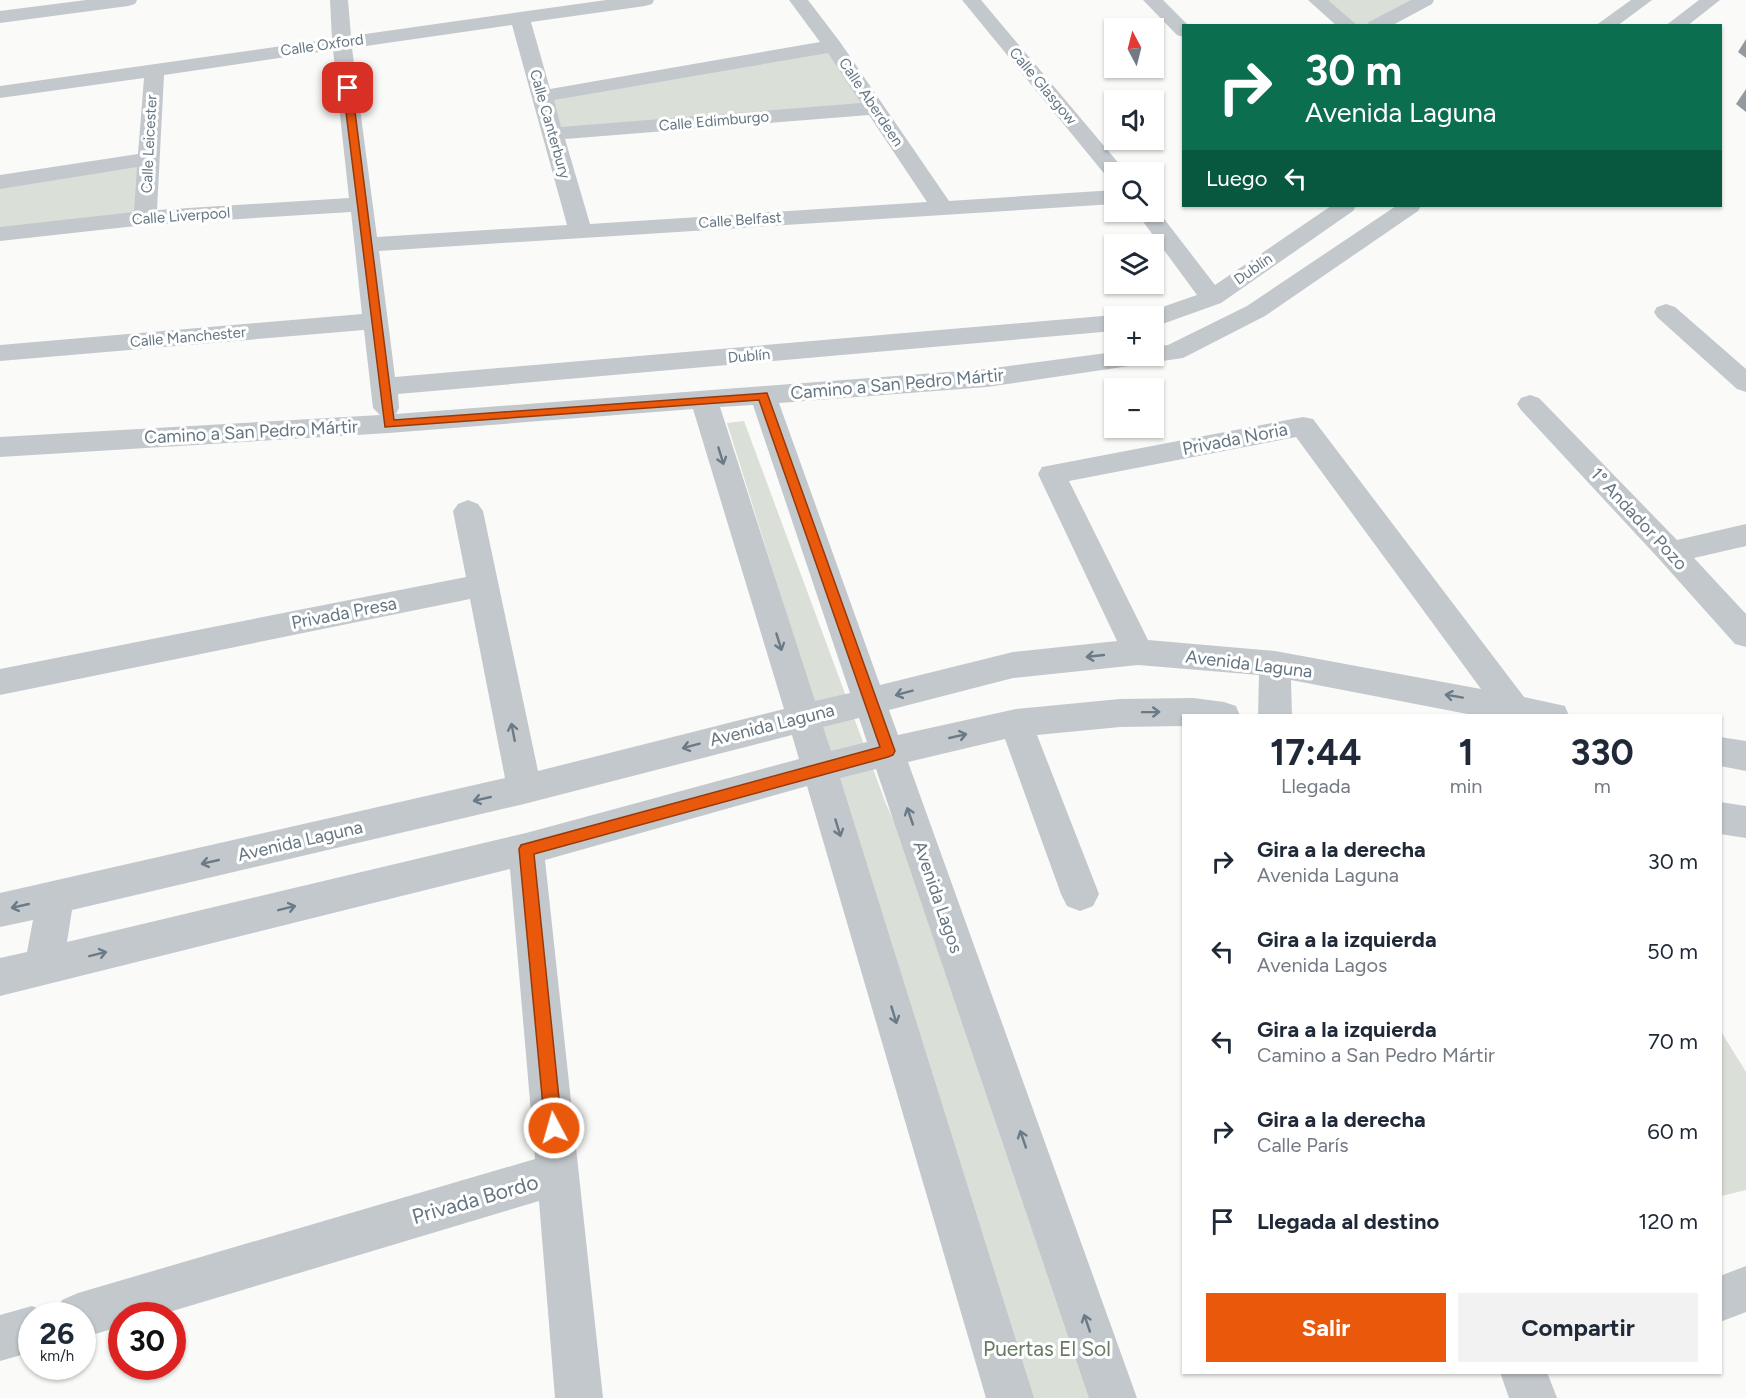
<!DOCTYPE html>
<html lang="es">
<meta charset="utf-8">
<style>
body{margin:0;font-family:Figtree,sans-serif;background:#f2f2f3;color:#1f2937;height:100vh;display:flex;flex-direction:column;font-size:22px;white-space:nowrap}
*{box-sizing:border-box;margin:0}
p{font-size:20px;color:#747a83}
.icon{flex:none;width:33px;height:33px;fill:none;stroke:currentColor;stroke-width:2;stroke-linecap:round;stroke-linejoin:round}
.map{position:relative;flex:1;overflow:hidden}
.panel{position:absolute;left:1182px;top:714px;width:540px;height:660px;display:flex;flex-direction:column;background:#fff;border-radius:0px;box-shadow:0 2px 4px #0004}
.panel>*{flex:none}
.guide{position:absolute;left:1182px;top:24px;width:540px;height:183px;border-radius:0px;box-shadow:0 2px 4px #0004;background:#0b6e4f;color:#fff;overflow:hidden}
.needle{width:39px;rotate:353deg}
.buttons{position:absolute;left:1104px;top:18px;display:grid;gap:12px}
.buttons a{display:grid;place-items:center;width:60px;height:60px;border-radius:0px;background:#fff;box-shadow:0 2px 4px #0004;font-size:30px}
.speed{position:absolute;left:18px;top:1302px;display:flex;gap:12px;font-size:30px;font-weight:700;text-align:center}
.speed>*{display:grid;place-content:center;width:78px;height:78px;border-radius:50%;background:#fff;box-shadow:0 2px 4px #0004;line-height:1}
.speed small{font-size:15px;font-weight:400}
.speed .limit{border:9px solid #d22;background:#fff;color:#111}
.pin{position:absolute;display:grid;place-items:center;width:51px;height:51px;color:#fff;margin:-26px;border-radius:12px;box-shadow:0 3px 9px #0006}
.me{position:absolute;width:66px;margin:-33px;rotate:354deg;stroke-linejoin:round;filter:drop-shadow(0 0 4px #0008)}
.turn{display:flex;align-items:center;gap:21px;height:126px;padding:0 24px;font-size:27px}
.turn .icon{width:78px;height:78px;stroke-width:2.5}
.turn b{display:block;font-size:42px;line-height:51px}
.then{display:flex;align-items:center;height:57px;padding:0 24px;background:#0003;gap:12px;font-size:22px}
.eta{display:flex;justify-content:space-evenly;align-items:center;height:102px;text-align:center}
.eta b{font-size:36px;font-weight:700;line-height:42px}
.primary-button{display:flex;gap:12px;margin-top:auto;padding:12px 24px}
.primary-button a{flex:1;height:69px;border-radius:0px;background:#ea580c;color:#fff;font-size:24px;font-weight:700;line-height:69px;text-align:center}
.primary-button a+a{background:#f2f2f3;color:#1f2937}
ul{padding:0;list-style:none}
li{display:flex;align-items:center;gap:18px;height:90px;padding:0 24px}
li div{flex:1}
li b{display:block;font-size:22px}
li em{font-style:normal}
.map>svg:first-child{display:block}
.green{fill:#dadfd7}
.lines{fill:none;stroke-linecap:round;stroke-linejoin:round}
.minor{fill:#c3c8cc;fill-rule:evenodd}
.wall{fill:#929a9f}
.oneway{stroke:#6a7a87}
.route{fill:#ea580c;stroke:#983908;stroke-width:1.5}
.labels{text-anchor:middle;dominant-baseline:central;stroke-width:6;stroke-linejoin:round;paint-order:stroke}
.far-street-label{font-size:15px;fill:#657683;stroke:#fff}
.street-label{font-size:18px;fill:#657683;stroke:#fff}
.near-street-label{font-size:21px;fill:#657683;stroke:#fff}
.near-park-label{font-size:21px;fill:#687a64;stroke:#fff}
</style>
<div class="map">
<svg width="1746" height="1398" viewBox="0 0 1746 1398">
<rect width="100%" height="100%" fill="#fafaf8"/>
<g class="green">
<polygon points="1317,0 1425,0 1376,26 1349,25"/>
<polygon points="832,50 867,106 560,131 550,99"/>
<polygon points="149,159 145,218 0,234 0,182"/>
<polygon points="744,421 886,804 971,990 1114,1398 1012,1398 817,712 727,423"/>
<polygon points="1720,1030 1746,1072 1746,1190 1721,1196"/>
</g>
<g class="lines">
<g class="minor">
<polygon points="86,0 137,0 135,4 128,6 0,23 0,11"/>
<path d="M330 0H348L351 36 606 0H654L652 4 645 6 531 22 550 89 820 42 789 0H808L840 42 949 201 1114 190V204L379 251 395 377 1114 315 1119 316H1114V331L398 394 399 408 396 414 987 369 1114 352V356H1154V347L1168 345 1247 306 1396 206H1421L1418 211 1265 316 1183 358 987 387 779 403 880 685 1013 652 1117 641 1038 474 1042 467 1303 417 1313 419 1524 697 1565 706 1569 716H1478L1291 680 1292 716H1258L1259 675 1138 665 1013 678 889 710 898 735 1016 709 1120 699 1193 698 1224 702 1236 706 1240 716H1184V726L1120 727 1037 735 1099 894 1093 906 1080 911 1067 906 1061 894 1005 739 908 762 1137 1398H1089L876 769 840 778 1034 1398H986L807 786 545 860 603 1398H555L539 1201 156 1316H122V1326L82 1338V1316H55L62 1300 78 1293 535 1159 510 869 0 996V958L27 952 33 920 0 927V893L505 778 470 599 0 695V669L466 577 453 511 458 504 468 500 478 504 483 511 538 771 784 709 693 409 389 433 0 457V437L380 415 373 408 364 330 0 361V345L362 314 351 212 145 225 0 241V227L134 212 137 167 0 189V175L138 154 144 78 0 98V86L332 39ZM512 25 567 225 377 237 352 48ZM333 50 349 198 157 210 164 75ZM828 53 861 103 561 127 554 100ZM869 115 927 202 590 224 565 139ZM753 405 850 693 815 701 720 407ZM1296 437 1481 689 1275 651 1148 640 1069 481ZM859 718 867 742 831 751 823 727ZM792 735 799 759 526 833 67 942 72 910 524 804Z"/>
<polygon points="962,0 981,0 1126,172 1114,172 1114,178 1107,177"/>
<polygon points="1143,0 1163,0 1189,26 1184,26 1184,37 1177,35"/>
<polygon points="1308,0 1328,0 1358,26 1337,26"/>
<polygon points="1411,0 1434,0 1432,4 1391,26 1367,26 1369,22"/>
<polygon points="1631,0 1652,0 1617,26 1595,26"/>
<polygon points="1699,0 1720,0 1687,26 1665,26"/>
<polygon points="1331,206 1356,206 1353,211 1221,303 1154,327 1154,316 1143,316 1145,313 1197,295 1136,212 1154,212 1155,207 1215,285"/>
<polygon points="1666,304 1675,307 1746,369 1746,392 1737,389 1657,317 1654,312 1657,307"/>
<polygon points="1530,395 1539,398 1677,540 1746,524 1746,546 1694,558 1746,614 1746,647 1735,644 1660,560 1521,410 1517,404 1521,398"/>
<polygon points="1720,737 1746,741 1746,771 1720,766"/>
<polygon points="1720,802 1746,806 1746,838 1720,834"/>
<polygon points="1746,1266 1746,1312 1720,1322 1720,1276"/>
<polygon points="32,1306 48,1313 49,1316 32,1316 32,1352 0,1361 0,1315"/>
<polygon points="1500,1372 1547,1372 1557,1398 1509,1398"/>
</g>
</g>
<g class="wall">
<polygon points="1746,39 1746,58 1738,52"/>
<polygon points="1746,89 1746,112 1736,104"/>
</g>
<defs><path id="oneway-shaft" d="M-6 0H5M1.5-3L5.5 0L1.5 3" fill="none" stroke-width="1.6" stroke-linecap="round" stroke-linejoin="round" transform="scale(1.5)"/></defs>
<g class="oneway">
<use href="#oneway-shaft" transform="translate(721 456) rotate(73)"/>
<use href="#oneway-shaft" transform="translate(779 642) rotate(73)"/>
<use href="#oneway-shaft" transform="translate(1095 656) rotate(174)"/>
<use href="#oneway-shaft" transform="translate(904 693) rotate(165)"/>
<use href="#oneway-shaft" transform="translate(1454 696) rotate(-170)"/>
<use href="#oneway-shaft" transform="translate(1151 712) rotate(-1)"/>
<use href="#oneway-shaft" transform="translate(513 732) rotate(-101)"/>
<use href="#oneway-shaft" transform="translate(958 736) rotate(-13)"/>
<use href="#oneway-shaft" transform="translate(691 746) rotate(165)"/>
<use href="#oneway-shaft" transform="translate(482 799) rotate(167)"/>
<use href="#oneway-shaft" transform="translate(910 816) rotate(-109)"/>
<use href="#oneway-shaft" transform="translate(838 828) rotate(73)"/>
<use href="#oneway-shaft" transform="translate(210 862) rotate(167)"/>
<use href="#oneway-shaft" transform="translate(20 906) rotate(167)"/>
<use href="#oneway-shaft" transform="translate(287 908) rotate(-14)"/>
<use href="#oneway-shaft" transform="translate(98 954) rotate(-14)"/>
<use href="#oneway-shaft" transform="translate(894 1015) rotate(73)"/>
<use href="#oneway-shaft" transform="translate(1023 1139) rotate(-109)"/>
<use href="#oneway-shaft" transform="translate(1087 1323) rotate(-109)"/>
</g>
<polygon class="route" points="348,86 352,88 394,420 767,393 895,751 893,755 888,757 534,854 562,1128 560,1134 554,1137 548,1134 545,1128 519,849 521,845 880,747 759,400 385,427 343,88"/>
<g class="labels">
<g class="far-street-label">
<text transform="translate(322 45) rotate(-8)">Calle Oxford</text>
<text transform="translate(1043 86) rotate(50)">Calle Glasgow</text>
<text transform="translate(871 102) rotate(56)">Calle Aberdeen</text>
<text transform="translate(714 121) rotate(-5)">Calle Edimburgo</text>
<text transform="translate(550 124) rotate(74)">Calle Canterbury</text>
<text transform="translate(149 144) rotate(-87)">Calle Leicester</text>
<text transform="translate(181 216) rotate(-4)">Calle Liverpool</text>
<text transform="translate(740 220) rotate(-4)">Calle Belfast</text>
<text transform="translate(1253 269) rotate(-35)">Dublín</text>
<text transform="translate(188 337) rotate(-5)">Calle Manchester</text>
<text transform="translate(749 356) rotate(-5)">Dublín</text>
</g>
<g class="street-label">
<text transform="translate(897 384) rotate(-5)">Camino a San Pedro Mártir</text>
<text transform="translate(251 432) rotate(-3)">Camino a San Pedro Mártir</text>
<text transform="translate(1235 439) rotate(-11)">Privada Noria</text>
<text transform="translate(1639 519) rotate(47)">1° Andador Pozo</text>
<text transform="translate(344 613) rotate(-11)">Privada Presa</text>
<text transform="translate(1249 664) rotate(7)">Avenida Laguna</text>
<text transform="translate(772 725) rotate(-14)">Avenida Laguna</text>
<text transform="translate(300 841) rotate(-13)">Avenida Laguna</text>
<text transform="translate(938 897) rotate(71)">Avenida Lagos</text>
</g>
<g class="near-street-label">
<text transform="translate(475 1199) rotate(-16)">Privada Bordo</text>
</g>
<g class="near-park-label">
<text x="1047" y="1348">Puertas El Sol</text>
</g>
</g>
</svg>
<div class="buttons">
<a><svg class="needle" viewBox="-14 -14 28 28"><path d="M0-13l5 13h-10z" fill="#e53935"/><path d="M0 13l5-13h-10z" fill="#747a83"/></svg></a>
<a><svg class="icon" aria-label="sound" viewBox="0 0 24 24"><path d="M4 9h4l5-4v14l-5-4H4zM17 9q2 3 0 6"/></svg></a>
<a><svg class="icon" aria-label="search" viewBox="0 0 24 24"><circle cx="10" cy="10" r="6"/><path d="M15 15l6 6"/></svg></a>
<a><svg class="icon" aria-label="layers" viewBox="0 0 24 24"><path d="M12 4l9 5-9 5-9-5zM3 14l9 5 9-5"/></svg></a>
<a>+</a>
<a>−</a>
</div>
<div class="speed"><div>26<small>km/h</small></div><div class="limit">30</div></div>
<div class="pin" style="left:348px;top:88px;background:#d93025"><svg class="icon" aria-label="arrive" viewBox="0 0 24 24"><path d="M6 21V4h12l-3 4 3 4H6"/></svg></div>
<svg class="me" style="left:554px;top:1128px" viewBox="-20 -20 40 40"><circle r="17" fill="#ea580c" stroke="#fff" stroke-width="3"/><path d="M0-11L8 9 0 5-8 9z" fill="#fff"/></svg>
<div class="guide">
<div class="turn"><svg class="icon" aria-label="right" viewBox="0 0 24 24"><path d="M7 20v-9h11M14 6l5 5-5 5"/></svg><div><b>30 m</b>Avenida Laguna</div></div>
<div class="then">Luego<svg class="icon" aria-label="left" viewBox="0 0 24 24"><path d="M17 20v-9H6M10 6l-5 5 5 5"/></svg></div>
</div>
<section class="panel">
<div class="eta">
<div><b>17:44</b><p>Llegada</p></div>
<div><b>1</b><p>min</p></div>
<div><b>330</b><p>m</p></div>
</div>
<ul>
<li><svg class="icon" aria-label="right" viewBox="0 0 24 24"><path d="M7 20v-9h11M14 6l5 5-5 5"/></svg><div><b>Gira a la derecha</b><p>Avenida Laguna</p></div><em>30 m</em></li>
<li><svg class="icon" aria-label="left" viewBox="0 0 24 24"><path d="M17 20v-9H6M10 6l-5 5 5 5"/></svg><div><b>Gira a la izquierda</b><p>Avenida Lagos</p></div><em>50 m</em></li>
<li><svg class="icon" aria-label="left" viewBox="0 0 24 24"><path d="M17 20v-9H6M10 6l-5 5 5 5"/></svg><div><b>Gira a la izquierda</b><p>Camino a San Pedro Mártir</p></div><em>70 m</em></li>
<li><svg class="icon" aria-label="right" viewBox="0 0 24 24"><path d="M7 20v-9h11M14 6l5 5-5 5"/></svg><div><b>Gira a la derecha</b><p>Calle París</p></div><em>60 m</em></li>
<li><svg class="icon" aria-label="arrive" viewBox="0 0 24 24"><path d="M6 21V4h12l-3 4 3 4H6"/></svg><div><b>Llegada al destino</b></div><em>120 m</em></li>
</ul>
<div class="primary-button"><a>Salir</a><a>Compartir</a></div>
</section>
</div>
